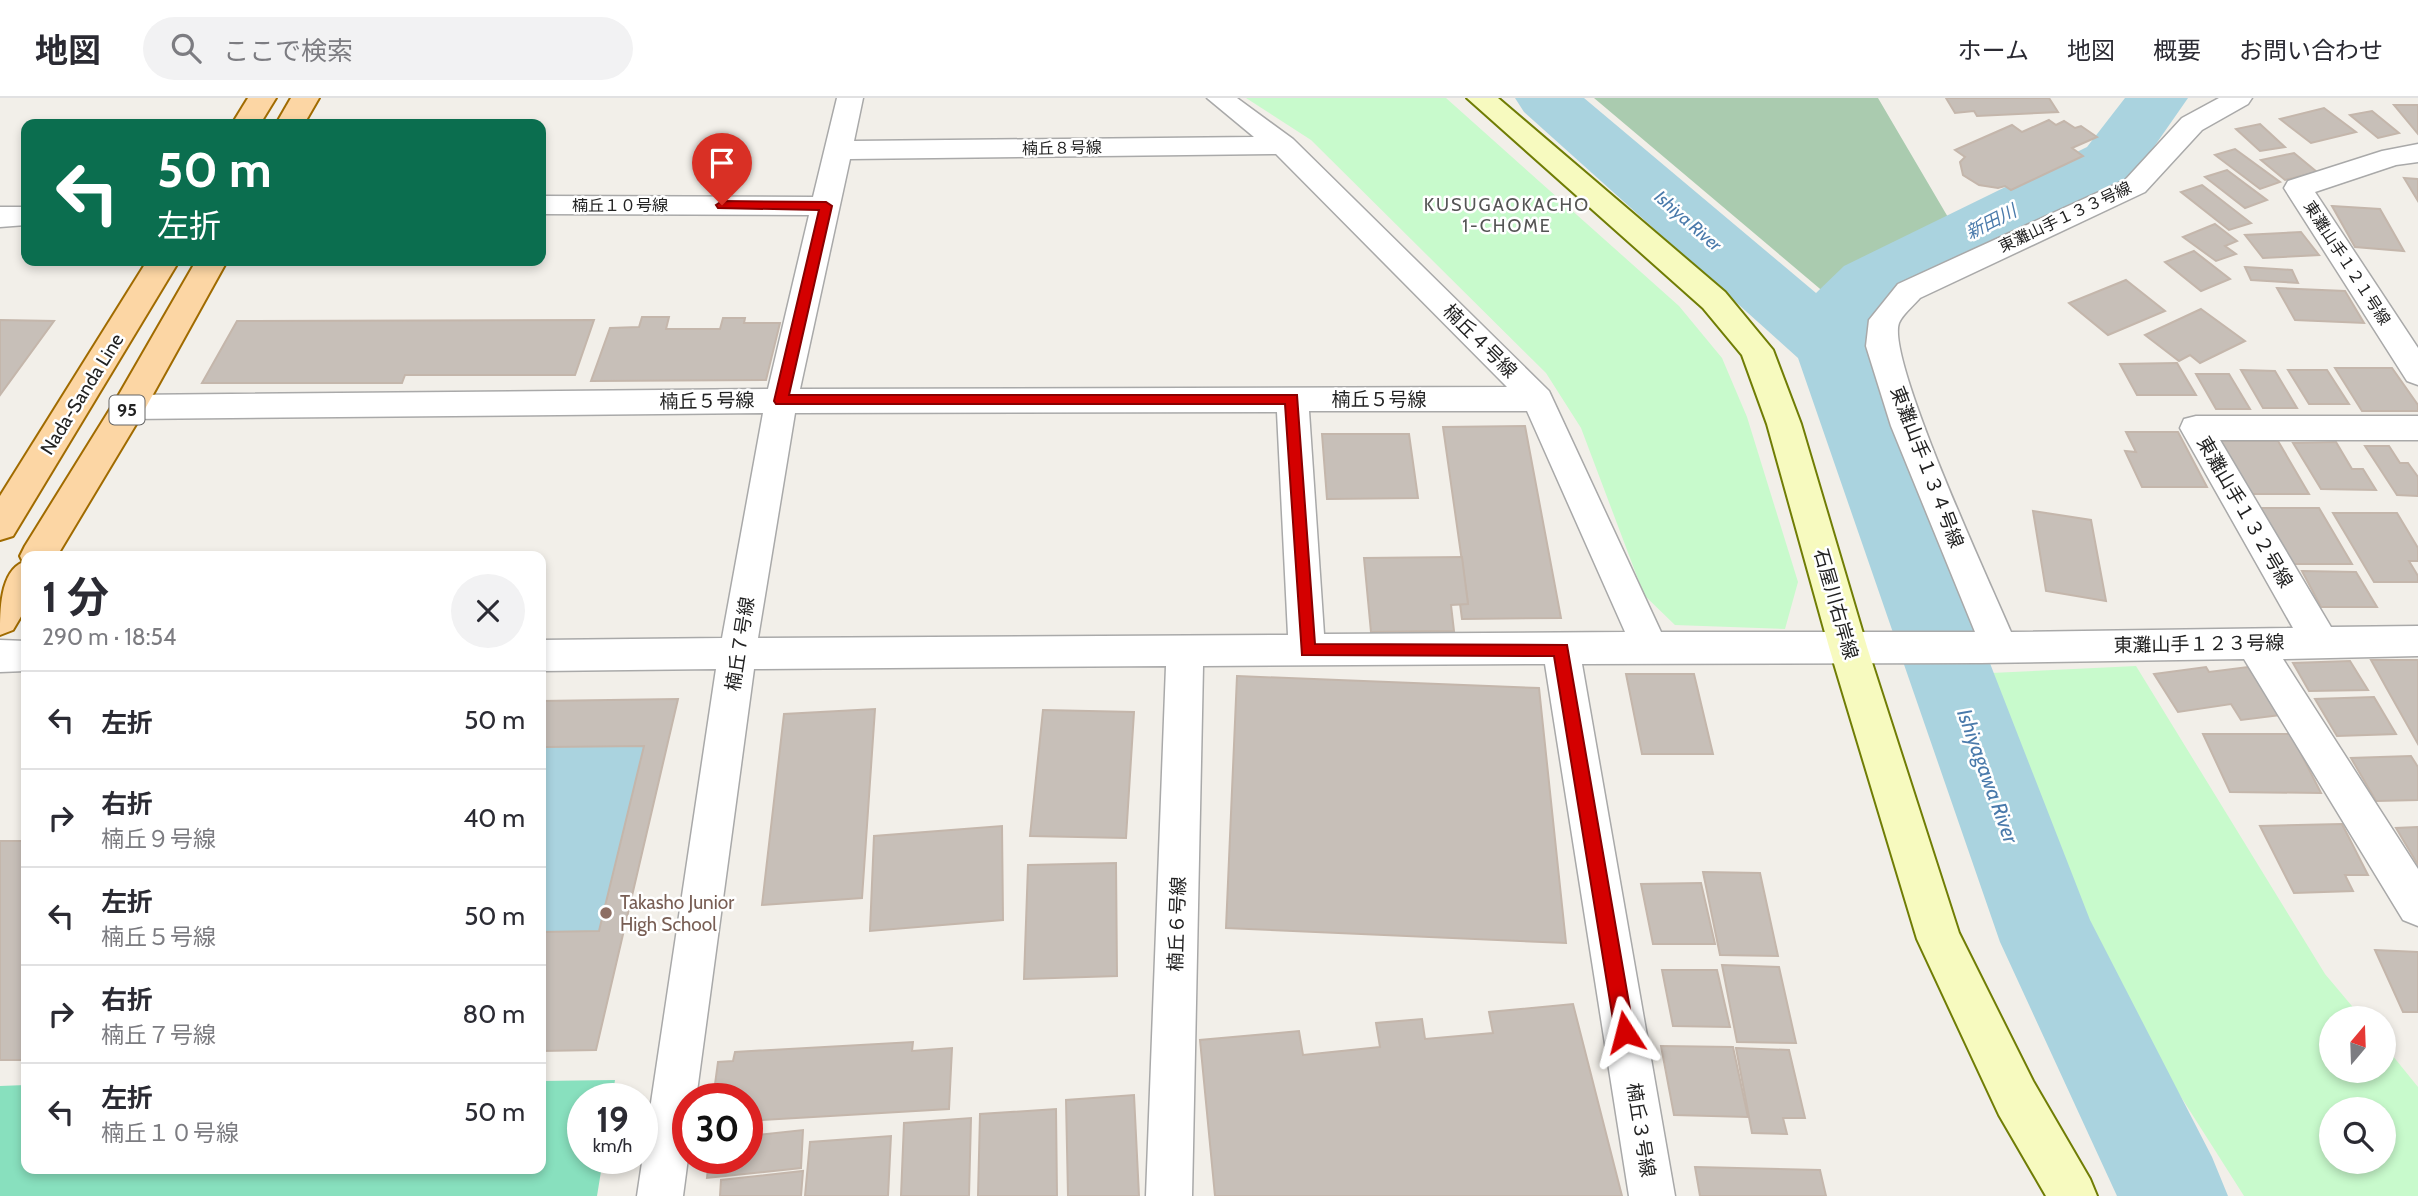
<!DOCTYPE html>
<html lang="ja">
<meta charset="utf-8">
<style>
body{margin:0;font-family:Cabin,"Noto Sans JP",sans-serif;background:#f2f2f3;color:#2b2b33;height:100vh;display:flex;flex-direction:column;font-size:26px;white-space:nowrap}
*{box-sizing:border-box;margin:0}
p{font-size:23px;color:#7c7c81}
.icon{flex:none;width:38px;height:38px;fill:none;stroke:currentColor;stroke-width:2;stroke-linecap:round;stroke-linejoin:round}
.map{position:relative;flex:1;overflow:hidden}
.details{position:absolute;left:21px;top:453px;width:525px;height:623px;display:flex;flex-direction:column;background:#fff;border-radius:14px;box-shadow:0 4px 10px #0003}
.details>*{flex:none}
.top-card{position:absolute;left:21px;top:21px;width:525px;height:147px;border-radius:14px;box-shadow:0 4px 10px #0003;background:#0b6e4f;color:#fff;overflow:hidden}
.needle{width:46px;rotate:19deg}
.tools{position:absolute;left:2319px;top:908px;display:grid;gap:14px}
.tools a{display:grid;place-items:center;width:77px;height:77px;border-radius:50%;background:#fff;box-shadow:0 4px 10px #0003;font-size:35px}
.speed{position:absolute;left:567px;top:985px;display:flex;gap:14px;font-size:35px;font-weight:700;text-align:center}
.speed>*{display:grid;place-content:center;width:91px;height:91px;border-radius:50%;background:#fff;box-shadow:0 4px 10px #0003;line-height:1}
.speed small{font-size:18px;font-weight:400}
.speed .limit{border:10px solid #d22;background:#fff;color:#111}
.pin{position:absolute;display:grid;place-items:center;width:60px;height:60px;color:#fff;margin:-72px -30px;border-radius:50% 50% 50% 0;rotate:-45deg;box-shadow:0 0 7px #0007}
.pin .icon{rotate:45deg}
.me{position:absolute;width:77px;margin:-38px;rotate:351deg;stroke-linejoin:round;filter:drop-shadow(0 0 5px #0008)}
.turn{display:flex;align-items:center;gap:24px;height:147px;padding:0 21px;font-size:32px}
.turn .icon{width:91px;height:91px;stroke-width:2.5}
.turn b{display:block;font-size:49px;line-height:60px}
.round{display:grid;place-items:center;flex:none;width:74px;height:74px;border-radius:37px;background:#f2f2f3}
.summary{display:flex;align-items:center;justify-content:space-between;height:119px;padding:0 21px}
h1{font-size:42px;font-weight:700;line-height:52px}
ul{padding:0;list-style:none}
li{display:flex;align-items:center;gap:21px;height:98px;padding:0 21px;border-top:2px solid #e1e1e2}
li div{flex:1}
li b{display:block;font-size:26px}
li em{font-style:normal}
header{display:flex;align-items:center;gap:42px;box-sizing:border-box;height:98px;padding:0 35px;background:#fff;border-bottom:2px solid #e1e1e2}
header strong{font-size:33px}
nav{display:flex;gap:38px;margin-inline-start:auto;font-size:24px}
.search{width:490px;height:63px;background:#f2f2f3;display:flex;align-items:center;gap:18px;box-sizing:border-box;padding:0 24px;border-radius:38px;color:#7c7c81;font-size:26px}
.map>svg:first-child{display:block}
.cemetery{fill:#aacbaf}
.park{fill:#c8facc;fill-rule:evenodd}
.pitch{fill:#88e0be}
.water{fill:#aad3df}
.lines{fill:none;stroke-linecap:round;stroke-linejoin:round}
.river{fill:#aad3df;fill-rule:evenodd}
.building{fill:#c7bfb8;stroke:#c4b6ab;stroke-width:2}
.street-casing{stroke:#a9a9a9;stroke-width:3}
.secondary-casing{stroke:#707d05;stroke-width:4}
.primary-casing{stroke:#a06b00;stroke-width:4}
.street{fill:#fff;fill-rule:evenodd}
.secondary{fill:#f7fabf;fill-rule:evenodd}
.primary{fill:#fcd6a4;fill-rule:evenodd}
.route{fill:#d40000;stroke:#8a0000;stroke-width:2}
.education-dot{fill:#8d6e63;stroke:#fff;stroke-width:2.5}
.labels{text-anchor:middle;dominant-baseline:central;stroke-width:5;stroke-linejoin:round;paint-order:stroke}
.far-street-label{font-size:16px;fill:#222;stroke:#fff}
.far-neighbourhood-label{font-size:18px;letter-spacing:2px;fill:#555;stroke:#fff}
.far-water-label{font-size:18px;font-style:italic;fill:#4a7aab;stroke:#fff}
.shield{fill:#fff;stroke:#646464;stroke-width:2}
.shield-label{font-size:18px;font-weight:bold;fill:#222}
.street-label{font-size:19px;fill:#222;stroke:#fff}
.education-label{font-size:19px;fill:#785e54;stroke:#fff;text-anchor:start}
.water-label{font-size:21px;font-style:italic;fill:#4a7aab;stroke:#fff}
</style>
<header>
<strong>地図</strong>
<div class="search"><svg class="icon" aria-label="search" viewBox="0 0 24 24"><circle cx="10" cy="10" r="6"/><path d="M15 15l6 6"/></svg>ここで検索</div>
<nav><a>ホーム</a><a>地図</a><a>概要</a><a>お問い合わせ</a></nav>
</header>
<div class="map">
<svg width="2418" height="1098" viewBox="0 0 2418 1098">
<rect width="100%" height="100%" fill="#f2efe9"/>
<polygon class="cemetery" points="1594,0 1878,0 1952,126 1861,176 1832,201"/>
<g class="park">
<polygon points="1246,0 1446,0 1679,208 1722,260 1747,319 1798,484 1785,531 1675,527 1644,497 1581,330 1546,275 1311,42"/>
<path d="M2136 568 2325 876 2362 920H2331V973H2384V947L2418 989V1098H2244L2141 936 2071 782 1991 575ZM2331 1012H2384V1064H2331Z"/>
</g>
<polygon class="pitch" points="615,982 612,1001 583,1001 583,1060 603,1061 597,1098 0,1098 0,988 26,987 26,1071 541,1071 541,983"/>
<polygon class="water" points="644,648 599,833 541,834 541,664 545,649"/>
<g class="lines">
<polygon class="river" points="1515,0 1584,0 1816,195 1844,168 2087,49 2125,0 2188,0 2133,79 1894,202 1873,224 1866,247 2090,822 2212,1059 2228,1098 2117,1098 2000,844 1798,260 1524,14"/>
</g>
<g class="building">
<polygon points="1946,0 2049,0 2058,14 1977,18 1974,13 1955,15"/>
<polygon points="2394,7 2418,7 2418,36"/>
<polygon points="2324,10 2356,34 2311,45 2280,21"/>
<polygon points="2372,13 2399,35 2378,40 2350,17"/>
<polygon points="2049,22 2056,27 2064,23 2075,30 2081,28 2097,39 2072,50 2083,58 2011,92 2005,88 1998,90 1979,87 1963,77 1960,64 1965,59 1955,52 2012,27 2022,34"/>
<polygon points="2260,26 2285,49 2260,53 2236,31"/>
<polygon points="2235,51 2280,84 2260,91 2215,57"/>
<polygon points="2294,55 2317,74 2285,82 2261,62"/>
<polygon points="2227,72 2267,102 2245,110 2205,79"/>
<polygon points="2404,80 2418,81 2418,103"/>
<polygon points="2202,87 2251,125 2229,132 2181,94"/>
<polygon points="2332,108 2380,111 2404,153 2355,149"/>
<polygon points="2215,126 2237,143 2225,148 2236,156 2216,163 2183,139"/>
<polygon points="2301,134 2319,157 2263,160 2245,137"/>
<polygon points="2194,153 2230,181 2201,193 2165,164"/>
<polygon points="2245,169 2292,172 2298,185 2251,182"/>
<polygon points="2126,182 2165,213 2108,237 2069,205"/>
<polygon points="2277,190 2345,193 2364,225 2295,222"/>
<polygon points="2201,211 2245,243 2200,265 2190,257 2179,263 2145,237"/>
<polygon points="642,219 669,219 666,231 720,231 723,220 745,220 744,225 780,225 766,282 591,283 610,230 639,229"/>
<polygon points="0,222 54,223 0,297"/>
<polygon points="594,222 575,277 405,277 402,285 202,285 237,223"/>
<polygon points="2177,265 2196,297 2137,297 2120,266"/>
<polygon points="2335,270 2392,270 2418,307 2418,313 2362,313"/>
<polygon points="2241,272 2275,273 2297,310 2263,310"/>
<polygon points="2288,272 2327,272 2349,306 2309,306"/>
<polygon points="2196,276 2229,276 2250,311 2216,311"/>
<polygon points="1525,328 1561,520 1462,521 1460,506 1468,506 1443,329"/>
<polygon points="2126,334 2178,334 2207,389 2142,389 2125,353 2136,354"/>
<polygon points="1322,336 1409,336 1418,400 1327,401"/>
<polygon points="2218,343 2278,343 2309,396 2248,396"/>
<polygon points="2336,344 2352,371 2363,371 2376,392 2321,391 2293,345"/>
<polygon points="2365,348 2389,348 2400,365 2408,365 2418,379 2418,398 2397,397"/>
<polygon points="2260,410 2319,410 2352,466 2291,466"/>
<polygon points="2033,413 2091,422 2106,503 2046,493"/>
<polygon points="2333,415 2397,415 2418,450 2418,463 2409,463 2418,478 2418,484 2374,484"/>
<polygon points="1462,459 1468,506 1451,507 1454,533 1371,534 1364,460"/>
<polygon points="2302,473 2356,474 2377,509 2321,509"/>
<polygon points="2371,562 2418,562 2418,646 2387,591"/>
<polygon points="2350,563 2368,592 2309,593 2293,565"/>
<polygon points="2206,569 2209,574 2248,569 2281,617 2241,622 2231,606 2178,614 2154,576"/>
<polygon points="1626,576 1694,576 1713,656 1642,656"/>
<polygon points="1237,578 1539,590 1566,845 1226,830"/>
<polygon points="2374,599 2396,636 2337,638 2315,601"/>
<polygon points="678,601 596,952 541,953 541,834 599,833 644,648 545,649 541,664 541,603"/>
<polygon points="875,611 862,800 762,807 784,616"/>
<polygon points="1043,612 1134,614 1126,740 1030,738"/>
<polygon points="2203,636 2291,636 2321,695 2230,694"/>
<polygon points="2411,658 2418,669 2418,702 2376,703 2351,660"/>
<polygon points="2342,726 2368,777 2345,777 2353,793 2294,795 2260,728"/>
<polygon points="1002,728 1003,822 870,833 874,738"/>
<polygon points="2418,729 2418,767 2396,730"/>
<rect x="0" y="743" width="26" height="219"/>
<polygon points="1116,765 1117,878 1024,881 1028,767"/>
<polygon points="1703,774 1760,775 1778,858 1720,857"/>
<polygon points="1701,785 1715,846 1653,846 1641,786"/>
<polygon points="2375,852 2418,854 2418,914 2403,914"/>
<polygon points="1722,867 1779,869 1796,945 1737,944"/>
<polygon points="1662,872 1717,872 1730,929 1673,928"/>
<polygon points="1573,906 1622,1098 1215,1098 1200,942 1299,933 1303,957 1380,949 1376,925 1422,921 1425,941 1493,935 1489,914"/>
<polygon points="913,944 912,953 952,950 949,1011 747,1023 747,1001 713,1001 718,964 733,963 735,954"/>
<polygon points="1661,948 1733,949 1748,1019 1674,1017"/>
<polygon points="1736,950 1789,952 1805,1020 1783,1020 1787,1036 1752,1035"/>
<polygon points="1134,997 1139,1098 1068,1098 1066,1002"/>
<polygon points="1056,1011 1057,1098 978,1098 980,1016"/>
<polygon points="971,1020 969,1098 901,1098 904,1025"/>
<polygon points="803,1032 801,1070 707,1080 709,1060 747,1060 747,1038"/>
<polygon points="891,1038 888,1098 805,1098 810,1044"/>
<polygon points="1695,1069 1820,1072 1826,1098 1700,1098"/>
<polygon points="803,1073 801,1098 720,1098 721,1082"/>
</g>
<g class="lines">
<g class="street-casing">
<g id="street">
<path d="M837 0H863L854 43 1254 39 1207 0H1237L1293 41 1549 293 1661 534H1975L1891 328 1866 248 1869 222 1898 186 2125 82 2182 20 2219 0H2252L2248 6 2202 32 2145 94 1920 200C1914 207 1902 217 1899 225 1886 261 1991 487 2011 534L2293 530 2180 330 2184 321 2196 318H2418V342H2220L2331 529 2418 528V558L2283 561 2418 771V828L2403 822 2244 561 1980 565 1582 566 1675 1098H1629L1545 566 1203 568 1192 1098H1146L1166 568 754 571 696 1001H688V1060L683 1098H637L716 571 541 573V542L722 540 763 315 129 321 118 317 113 309 118 301 129 297 768 291 809 117 541 116V98L813 99ZM1276 56 1507 289 800 291 850 61ZM1309 313H1527L1625 534 1324 536ZM1277 314 1288 537 758 540 795 315Z"/>
<polygon points="2418,46 2418,64 2396,67 2315,94 2418,250 2418,287 2407,283 2284,90 2288,83 2382,53"/>
<polygon points="0,109 26,109 26,127 0,129"/>
<polygon points="0,542 26,543 26,573 0,574"/>
</g>
</g>
<g class="secondary-casing">
<polygon id="secondary" points="1467,0 1498,0 1725,194 1773,252 1801,326 1867,549 1959,835 2033,983 2090,1081 2097,1098 2046,1098 1999,1017 1917,841 1829,549 1767,326 1742,257 1703,210"/>
</g>
<g class="primary-casing">
<g id="primary">
<polygon points="248,0 276,0 260,26 232,26"/>
<polygon points="291,0 319,0 304,26 276,26"/>
<polygon points="147,163 179,163 13,438 0,442 0,398"/>
<path d="M196 163H227L141 318 57 458H26V510L13 532 0 537C0 512 0 474 23 464L20 458 25 448 117 300Z"/>
</g>
</g>
<use href="#street" class="street"/>
<use href="#secondary" class="secondary"/>
<use href="#primary" class="primary"/>
</g>
<polygon class="route" points="722,103 826,104 832,108 789,297 1297,297 1315,546 1567,547 1634,934 1631,941 1625,943 1618,941 1615,934 1554,558 1302,557 1285,306 776,306 774,303 819,112 718,110 716,107"/>
<circle class="education-dot" cx="606" cy="815" r="7"/>
<g class="labels">
<g class="far-street-label">
<text transform="translate(1062 50) rotate(-1)">楠丘８号線</text>
<text x="620" y="107">楠丘１０号線</text>
<text transform="translate(2065 119) rotate(-25)">東灘山手１３３号線</text>
<text transform="translate(2347 165) rotate(57)">東灘山手１２１号線</text>
</g>
<g class="far-neighbourhood-label">
<text x="1507" y="107">KUSUGAOKACHO<tspan x="1507" dy="21">1-CHOME</tspan></text>
</g>
<g class="far-water-label">
<text transform="translate(1688 123) rotate(41)">Ishiya River</text>
<text transform="translate(1991 124) rotate(-27)">新田川</text>
</g>
<rect class="shield" x="109.5" y="297.5" width="35" height="29" rx="5"/>
<g class="shield-label">
<text x="127" y="312">95</text>
</g>
<g class="street-label">
<text transform="translate(1480 243) rotate(45)">楠丘４号線</text>
<text transform="translate(82 296) rotate(-58)">Nada-Sanda Line</text>
<text x="1379" y="301">楠丘５号線</text>
<text transform="translate(707 303) rotate(-1)">楠丘５号線</text>
<text transform="translate(1927 369) rotate(69)">東灘山手１３４号線</text>
<text transform="translate(2245 414) rotate(60)">東灘山手１３２号線</text>
<text transform="translate(1836 506) rotate(74)">石屋川右岸線</text>
<text transform="translate(740 546) rotate(-81)">楠丘７号線</text>
<text transform="translate(2199 546) rotate(-1)">東灘山手１２３号線</text>
<text transform="translate(1177 826) rotate(-88)">楠丘６号線</text>
<text transform="translate(1641 1032) rotate(81)">楠丘３号線</text>
</g>
<g class="education-label">
<text x="620" y="804">Takasho Junior<tspan x="620" dy="22">High School</tspan></text>
</g>
<g class="water-label">
<text transform="translate(1988 678) rotate(70)">Ishiyagawa River</text>
</g>
</g>
</svg>
<div class="tools">
<a><svg class="needle" viewBox="-14 -14 28 28"><path d="M0-13l5 13h-10z" fill="#e53935"/><path d="M0 13l5-13h-10z" fill="#7c7c81"/></svg></a>
<a><svg class="icon" aria-label="search" viewBox="0 0 24 24"><circle cx="10" cy="10" r="6"/><path d="M15 15l6 6"/></svg></a>
</div>
<div class="speed"><div>19<small>km/h</small></div><div class="limit">30</div></div>
<div class="pin" style="left:722px;top:107px;background:#d93025"><svg class="icon" aria-label="arrive" viewBox="0 0 24 24"><path d="M6 21V4h12l-3 4 3 4H6"/></svg></div>
<svg class="me" style="left:1625px;top:934px" viewBox="-20 -20 40 40"><path d="M0-17L14 15 0 8-14 15z" fill="#d40000" stroke="#fff" stroke-width="4"/></svg>
<div class="top-card">
<div class="turn"><svg class="icon" aria-label="left" viewBox="0 0 24 24"><path d="M17 20v-9H6M10 6l-5 5 5 5"/></svg><div><b>50 m</b>左折</div></div>
</div>
<section class="details">
<div class="summary"><div><h1>1 分</h1><p>290 m · 18:54</p></div><a class="round"><svg class="icon" aria-label="close" viewBox="0 0 24 24"><path d="M6 6l12 12M18 6L6 18"/></svg></a></div>
<ul>
<li><svg class="icon" aria-label="left" viewBox="0 0 24 24"><path d="M17 20v-9H6M10 6l-5 5 5 5"/></svg><div><b>左折</b></div><em>50 m</em></li>
<li><svg class="icon" aria-label="right" viewBox="0 0 24 24"><path d="M7 20v-9h11M14 6l5 5-5 5"/></svg><div><b>右折</b><p>楠丘９号線</p></div><em>40 m</em></li>
<li><svg class="icon" aria-label="left" viewBox="0 0 24 24"><path d="M17 20v-9H6M10 6l-5 5 5 5"/></svg><div><b>左折</b><p>楠丘５号線</p></div><em>50 m</em></li>
<li><svg class="icon" aria-label="right" viewBox="0 0 24 24"><path d="M7 20v-9h11M14 6l5 5-5 5"/></svg><div><b>右折</b><p>楠丘７号線</p></div><em>80 m</em></li>
<li><svg class="icon" aria-label="left" viewBox="0 0 24 24"><path d="M17 20v-9H6M10 6l-5 5 5 5"/></svg><div><b>左折</b><p>楠丘１０号線</p></div><em>50 m</em></li>
</ul>
</section>
</div>
